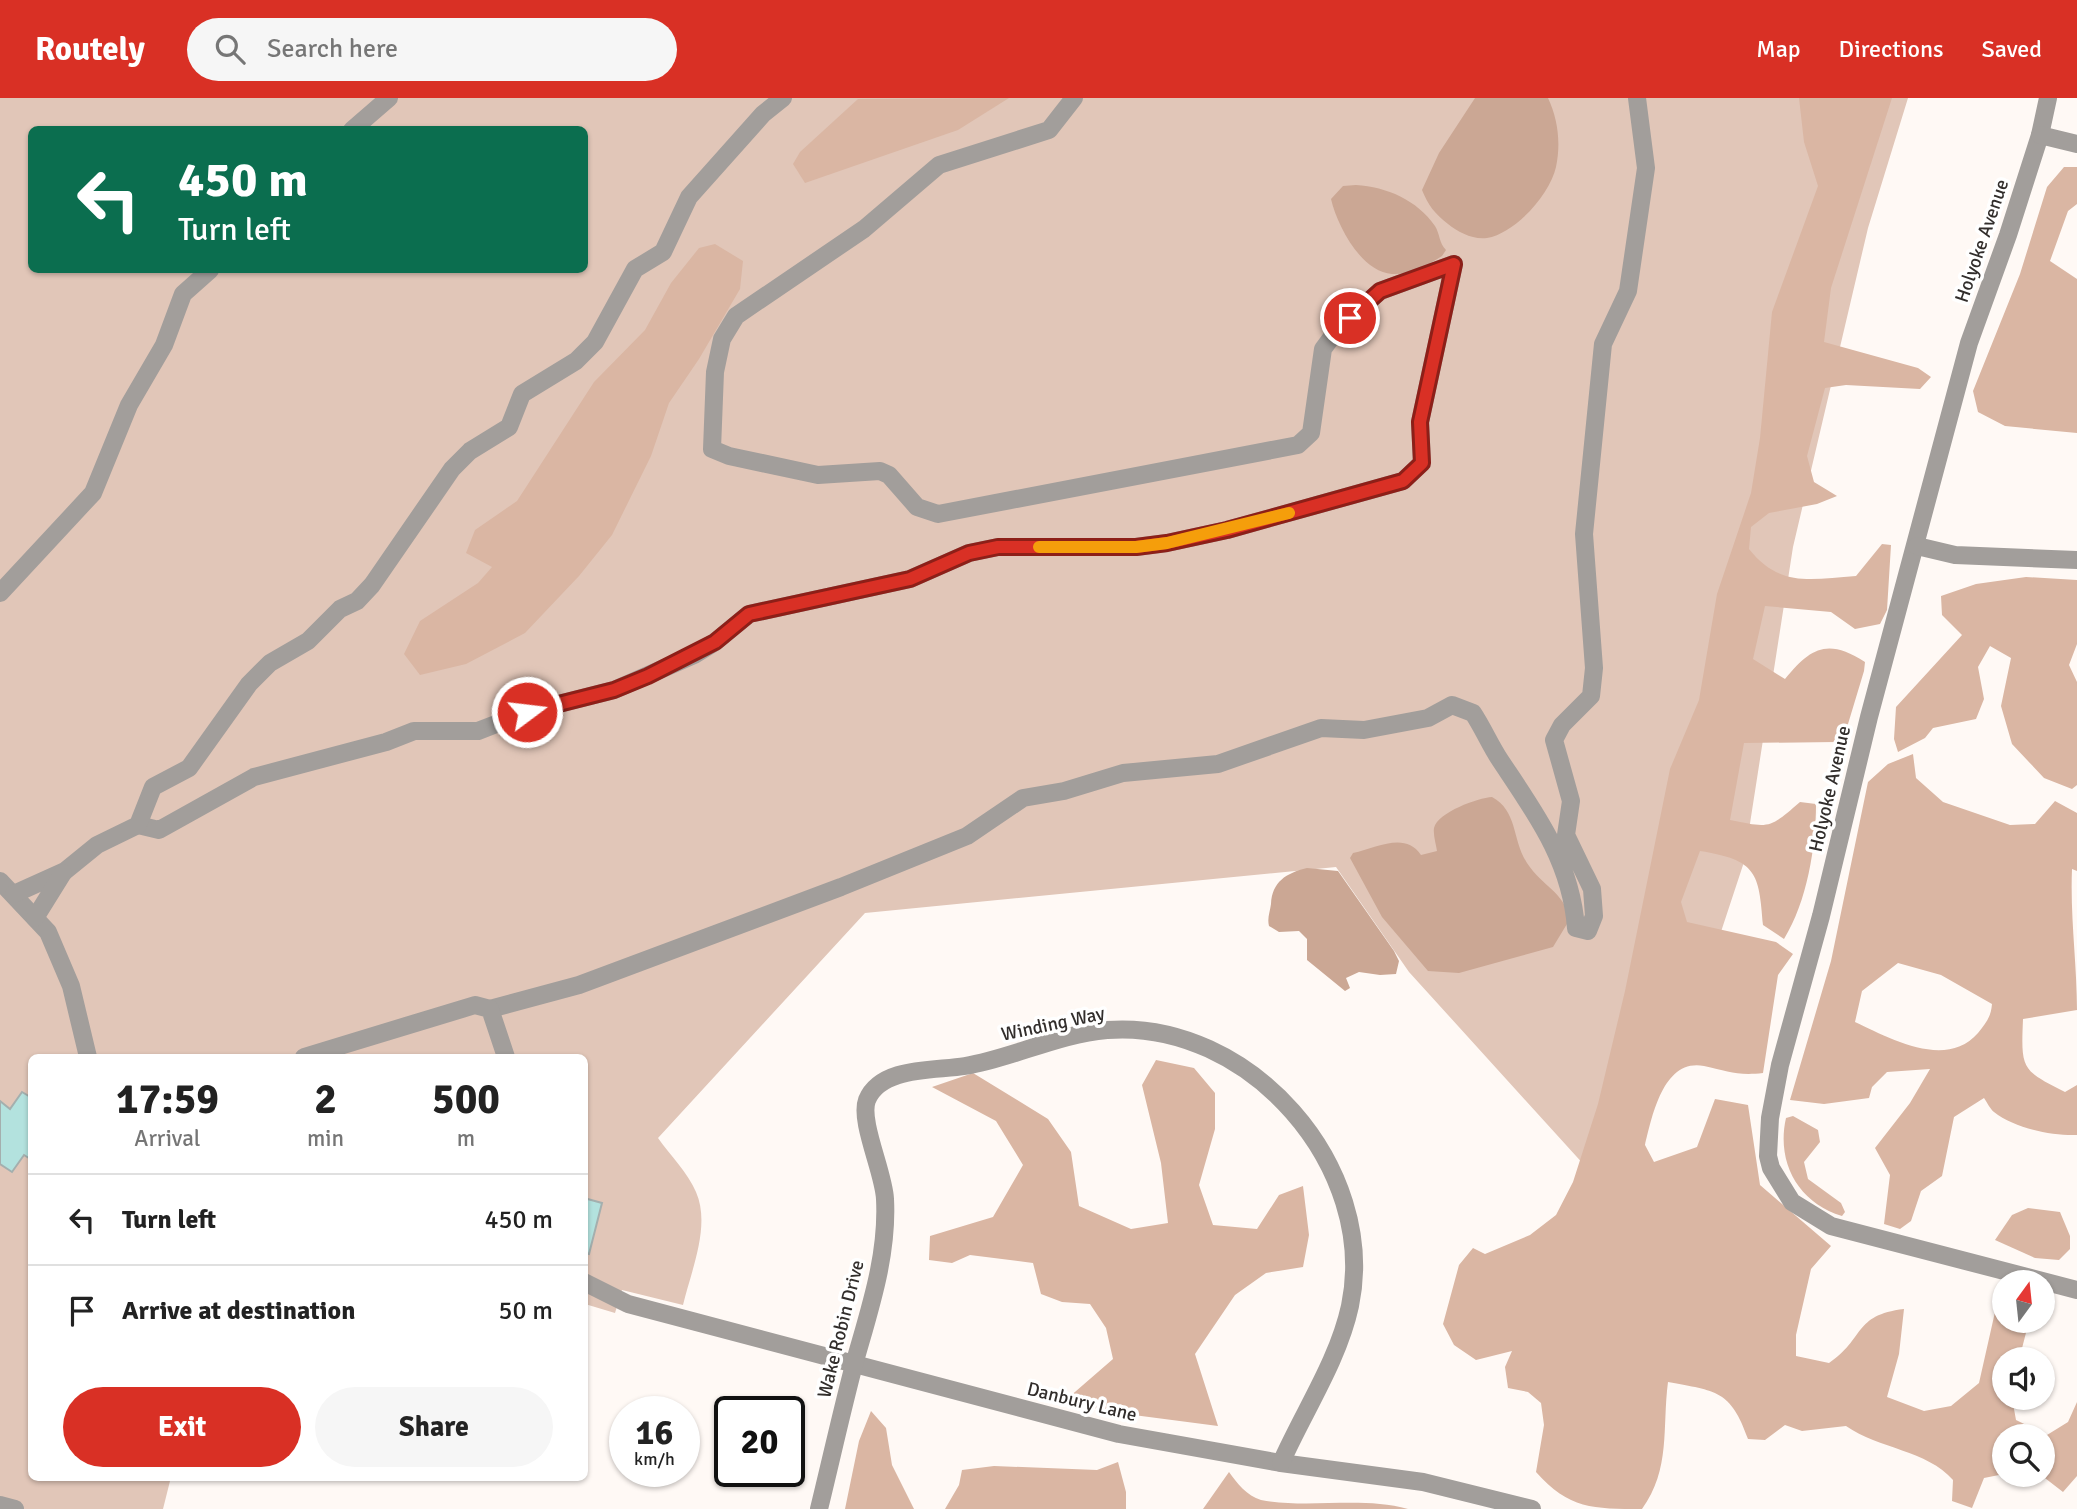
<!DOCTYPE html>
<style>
body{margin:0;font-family:Signika,sans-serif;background:#f6f6f6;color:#222;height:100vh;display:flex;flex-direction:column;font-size:26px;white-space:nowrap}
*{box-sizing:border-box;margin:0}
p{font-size:23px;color:#767676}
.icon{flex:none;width:38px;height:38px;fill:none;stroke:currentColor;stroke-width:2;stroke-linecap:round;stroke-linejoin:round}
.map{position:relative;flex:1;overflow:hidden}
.side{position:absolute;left:28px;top:956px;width:560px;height:427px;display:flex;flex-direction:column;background:#fff;border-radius:10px;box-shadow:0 2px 5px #0004}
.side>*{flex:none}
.top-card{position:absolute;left:28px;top:28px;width:560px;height:147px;border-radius:10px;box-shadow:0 2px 5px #0004;background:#0b6e4f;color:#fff;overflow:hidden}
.needle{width:46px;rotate:15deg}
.controls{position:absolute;left:1992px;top:1172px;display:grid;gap:14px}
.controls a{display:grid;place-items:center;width:63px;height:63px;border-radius:50%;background:#fff;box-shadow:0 2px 5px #0004;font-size:35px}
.speed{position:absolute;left:609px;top:1298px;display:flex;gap:14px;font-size:35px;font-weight:700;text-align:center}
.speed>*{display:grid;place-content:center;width:91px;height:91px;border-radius:50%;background:#fff;box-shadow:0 2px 5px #0004;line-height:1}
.speed small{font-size:18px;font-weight:400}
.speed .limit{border:4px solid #111;border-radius:10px;background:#fff;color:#111}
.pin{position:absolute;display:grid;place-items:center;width:60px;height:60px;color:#fff;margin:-30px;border:4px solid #fff;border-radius:50%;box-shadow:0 2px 7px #0007}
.me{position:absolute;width:77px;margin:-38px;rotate:75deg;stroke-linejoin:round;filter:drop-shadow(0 0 5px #0008)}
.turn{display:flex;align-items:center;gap:24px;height:147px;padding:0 35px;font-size:32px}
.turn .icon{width:91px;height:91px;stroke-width:2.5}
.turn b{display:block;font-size:49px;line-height:60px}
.eta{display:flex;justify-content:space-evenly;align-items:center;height:119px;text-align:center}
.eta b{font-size:42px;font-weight:700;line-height:49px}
.button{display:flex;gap:14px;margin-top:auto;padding:14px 35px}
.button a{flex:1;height:80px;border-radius:42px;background:#d93025;color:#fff;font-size:28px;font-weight:700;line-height:80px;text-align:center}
.button a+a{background:#f6f6f6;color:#222}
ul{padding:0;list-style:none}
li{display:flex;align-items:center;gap:21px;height:91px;padding:0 35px;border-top:2px solid #e0e0e0}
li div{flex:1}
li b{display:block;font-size:26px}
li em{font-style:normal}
header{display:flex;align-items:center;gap:42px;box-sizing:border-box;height:98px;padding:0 35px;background:#d93025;color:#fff}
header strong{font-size:33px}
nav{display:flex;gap:38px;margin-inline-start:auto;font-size:24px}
.search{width:490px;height:63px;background:#f6f6f6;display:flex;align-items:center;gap:18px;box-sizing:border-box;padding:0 24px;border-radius:38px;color:#767676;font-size:26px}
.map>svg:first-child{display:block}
.green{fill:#e1c6b8;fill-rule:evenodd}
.forest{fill:#dab6a3;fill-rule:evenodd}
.water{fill:#cba794}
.building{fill:#b3e2de;stroke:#a4afae;stroke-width:2}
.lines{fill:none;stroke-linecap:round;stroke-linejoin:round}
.minor{stroke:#a29e9b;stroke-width:18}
.route-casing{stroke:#8d1f18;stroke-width:18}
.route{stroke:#d93025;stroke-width:12}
.slow{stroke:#f59e0b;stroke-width:12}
.labels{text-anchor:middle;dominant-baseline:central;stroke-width:7;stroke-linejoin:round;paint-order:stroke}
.street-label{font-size:19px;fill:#322e2c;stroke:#fff}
</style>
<header>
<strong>Routely</strong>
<div class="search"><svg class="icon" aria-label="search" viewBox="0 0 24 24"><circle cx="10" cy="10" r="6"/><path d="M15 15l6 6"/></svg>Search here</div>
<nav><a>Map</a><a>Directions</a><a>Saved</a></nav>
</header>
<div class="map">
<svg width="2077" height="1411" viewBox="0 0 2077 1411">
<rect width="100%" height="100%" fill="#fff9f5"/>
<path class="green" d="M0 0H1908L1868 130 1793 449 1744 764 1683 949 1586 1069 1409 874 1336 769 865 815 658 1040C670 1057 688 1075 696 1094 711 1128 691 1173 683 1207L622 1192 615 1215 585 1206 584 959H32V1379H171L163 1411H19L0 1406ZM32 32H584V172H32Z"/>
<g class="forest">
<polygon points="1009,0 958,32 805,85 793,66 800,54 858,1"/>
<path d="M1799 0H1892L1831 190 1824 244 1918 270 1931 279 1920 291 1846 287 1825 290 1807 358 1814 384 1837 398 1817 406 1769 415 1751 429 1749 451C1780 490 1811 481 1856 478L1882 446 1891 447 1887 512 1880 526 1855 531 1831 514 1765 508 1753 561 1785 581C1811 549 1828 540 1865 564L1864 573 1848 626 1836 644 1744 645 1730 722C1770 730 1769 731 1800 704L1816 706C1816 749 1807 804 1784 841L1763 827C1759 775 1757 762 1700 753L1681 804 1687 824 1776 844 1793 856 1778 877 1763 975C1737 978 1728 973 1704 968 1663 960 1652 1019 1645 1047L1654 1064 1697 1049 1715 1001 1748 1007 1760 1087 1831 1148 1811 1171 1796 1237V1258L1829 1265C1865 1241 1853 1217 1904 1211L1899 1256 1887 1299 1924 1313 1951 1308 1979 1285 1995 1214 2004 1209V1223H2029L2019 1262H2004V1300H2012L2016 1322 2047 1337 2068 1324 2077 1304V1378L2063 1394 2041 1377 2042 1339H2004V1376L1984 1380 1972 1410 1952 1403 1953 1382C1927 1352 1879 1351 1846 1328L1802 1333 1785 1327 1765 1342 1748 1341C1731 1292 1716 1293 1668 1284 1662 1330 1671 1371 1642 1411 1593 1411 1569 1411 1536 1374L1544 1327 1541 1305 1528 1294 1508 1290 1505 1269 1512 1253 1476 1262 1454 1247 1443 1226 1459 1167 1473 1150 1485 1156 1530 1137 1556 1117 1573 1084 1598 1006 1625 893 1670 671 1699 602 1717 496 1751 395 1760 340 1772 214 1818 88 1804 44Z"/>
<polygon points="2064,69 2077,69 2077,106 2068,113 2050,163 2077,181 2077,335 2005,328 1978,314 1973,293 2020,176 2047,89"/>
<polygon points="715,146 743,163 740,191 699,261 669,305 651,358 612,437 579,478 525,535 466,566 420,577 404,556 420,523 478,485 492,469 466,455 475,432 517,403 594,284 645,232 671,185 699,150"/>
<polygon points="2026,479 2077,482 2077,546 2069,567 2077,584 2077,687 2072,691 2044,680 2012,646 2001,608 2011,560 1990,548 1978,569 1984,601 1976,621 1933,630 1925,640 1898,654 1894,641 1896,609 1962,537 1942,517 1941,498 1976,486"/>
<path d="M1913 656 1916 680 1943 704 2010 727 2035 726 2055 703 2077 715V773L2072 771C2070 819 2077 865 2077 912L2023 921C2021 971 2021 972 2065 994L2077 987V1037C2052 1038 2014 1030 1994 1014 1990 1011 1987 1004 1984 1000L1954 1019 1942 1078 1921 1093 1911 1123 1900 1131 1884 1126 1890 1077 1875 1050 1910 1005 1930 971 1887 974 1872 989 1869 1000 1824 1006 1790 1002 1831 863 1868 684 1888 666ZM1898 865 1941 877 1992 906C1991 919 1986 925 1978 935 1946 972 1889 940 1855 924L1862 893Z"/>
<polygon points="1156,962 1194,970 1215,995 1215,1031 1199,1087 1213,1127 1257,1131 1279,1097 1303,1088 1309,1137 1303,1169 1266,1175 1235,1197 1195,1256 1218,1328 1103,1313 1068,1300 1113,1261 1106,1230 1090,1206 1062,1204 1041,1196 1033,1165 970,1157 952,1165 929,1162 930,1138 993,1119 1023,1067 996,1023 932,989 973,975 1048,1021 1071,1054 1079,1108 1131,1131 1168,1125 1161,1065 1142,987"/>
<path d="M1793 1018 1818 1032 1820 1044 1804 1064 1808 1081 1841 1105 1845 1114 1842 1118C1798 1105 1776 1064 1786 1020Z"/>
<polygon points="2028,1110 2060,1114 2070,1138 2070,1151 2059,1162 2035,1160 1995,1142 2012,1117"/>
<polygon points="871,1313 886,1330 892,1367 914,1411 845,1411 859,1343"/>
<polygon points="1118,1364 1126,1394 1126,1411 945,1411 959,1387 962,1372 994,1368 1097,1372"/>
<path d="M1229 1374C1237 1385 1247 1398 1261 1402 1309 1411 1361 1398 1408 1411H1203Z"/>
</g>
<g class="water">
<path d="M1475 0H1548C1558 21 1561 45 1556 69 1550 96 1516 135 1487 140 1473 142 1458 134 1448 126 1435 116 1428 107 1422 92L1439 55Z"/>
<path d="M1356 87C1387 89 1417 102 1435 128 1440 136 1439 145 1446 152L1442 158C1428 167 1410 177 1392 176 1361 174 1337 127 1331 101L1343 88Z"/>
<path d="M1492 699C1518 713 1512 742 1527 765 1543 789 1563 793 1570 821L1553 849 1459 875 1428 873 1382 819 1350 760 1353 755C1377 750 1405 733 1421 757L1437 753C1436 746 1433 737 1434 730 1438 714 1478 700 1492 699Z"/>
<path d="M1307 770 1338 773 1394 853 1399 863 1396 876 1380 877 1359 874 1346 880 1350 890 1345 893 1307 862V841L1299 833 1279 834 1269 828C1267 820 1270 814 1271 806 1272 784 1286 775 1307 770Z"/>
</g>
<g class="building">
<polygon points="22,994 32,1000 32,1062 24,1057 12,1074 0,1066 0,1003 10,1011"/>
<polygon points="584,1100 602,1105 589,1156 584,1155"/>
</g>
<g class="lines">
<g class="minor">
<polyline points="2048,0 2040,37 2008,137 1969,245 1869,619 1821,818 1780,967 1770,1020 1768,1058 1771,1070 1792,1104 1831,1128 2077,1192"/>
<polyline points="352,32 389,0"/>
<polyline points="2040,37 2077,46"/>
<polyline points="1917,448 1955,457 2077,462"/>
<polyline points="0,495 93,395 129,307 164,247 183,196 210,172"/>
<polyline points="138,727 159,732 254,679 386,644 414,633 478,633 527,614 614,592 694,557 715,544 749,516 910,481 969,455 998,449 1136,449 1167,445 1227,432 1403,383 1422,365 1420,324 1454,166 1380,193 1337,232 1323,251 1311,335 1298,347 938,416 917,409 889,377 880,373 818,377 729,358 712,351 715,274 722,241 736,218 864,131 939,67 1049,32 1074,0"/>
<polyline points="0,783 48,834 71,888 88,959"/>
<polyline points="14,796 65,773 97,747 138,727 153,689 189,670 249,586 270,565 308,543 340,511 357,503 372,487 452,371 470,353 509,329 522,296 576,263 595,244 635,171 663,154 689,99 763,16 783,0"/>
<polyline points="35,820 63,775"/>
<path d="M490 911 579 887 841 789 967 738 1023 700 1064 693 1123 675 1218 666 1321 630 1364 632 1428 620 1452 607 1473 615C1483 630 1490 647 1500 662 1536 716 1571 763 1576 830L1588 833 1594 818 1592 791 1566 737 1571 703 1554 642 1562 627 1591 598 1594 570 1584 436 1603 246 1628 193 1646 70 1637 0"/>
<polyline points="304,959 475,907 490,911 506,959"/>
<polyline points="584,1184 628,1206 1119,1336 1281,1365 1423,1384 1532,1411"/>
<polyline points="0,1407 15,1411"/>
<path d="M819 1411C831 1362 842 1312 855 1263 870 1210 888 1157 885 1101 884 1075 859 1023 867 1002 881 968 936 973 965 968 1013 960 1058 936 1107 932 1249 921 1379 1069 1350 1208 1338 1263 1304 1313 1281 1365"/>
</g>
</g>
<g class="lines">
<g class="route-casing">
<polyline id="route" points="527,614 614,592 648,578 715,544 749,516 910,481 969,455 998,449 1136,449 1167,445 1227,432 1403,383 1422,365 1420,324 1454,166 1380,193 1350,220"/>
</g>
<use href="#route" class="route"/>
<polyline class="slow" points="1039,449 1136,449 1167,445 1289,415"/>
</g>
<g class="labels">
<g class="street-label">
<text transform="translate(1982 143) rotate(-71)">Holyoke Avenue</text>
<text transform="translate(1830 691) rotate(-77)">Holyoke Avenue</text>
<text transform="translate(1053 926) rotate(-12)">Winding Way</text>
<text transform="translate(841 1231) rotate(-76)">Wake Robin Drive</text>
<text transform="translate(1082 1304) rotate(14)">Danbury Lane</text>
</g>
</g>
</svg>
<div class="controls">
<a><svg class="needle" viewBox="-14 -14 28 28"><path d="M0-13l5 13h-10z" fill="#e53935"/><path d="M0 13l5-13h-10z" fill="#767676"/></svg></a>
<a><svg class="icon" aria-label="sound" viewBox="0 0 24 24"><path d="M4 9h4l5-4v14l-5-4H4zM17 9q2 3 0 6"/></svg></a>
<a><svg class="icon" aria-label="search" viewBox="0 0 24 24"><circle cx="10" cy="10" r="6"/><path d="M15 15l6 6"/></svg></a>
</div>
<div class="speed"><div>16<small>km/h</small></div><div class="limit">20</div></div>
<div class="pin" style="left:1350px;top:220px;background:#d93025"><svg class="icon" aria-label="arrive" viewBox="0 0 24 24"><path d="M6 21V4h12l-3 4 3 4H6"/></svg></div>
<svg class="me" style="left:527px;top:614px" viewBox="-20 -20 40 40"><circle r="17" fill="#d93025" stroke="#fff" stroke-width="3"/><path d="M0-11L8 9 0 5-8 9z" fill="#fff"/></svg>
<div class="top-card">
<div class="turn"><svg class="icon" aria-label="left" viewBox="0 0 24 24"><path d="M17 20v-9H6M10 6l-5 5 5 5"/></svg><div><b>450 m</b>Turn left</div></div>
</div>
<section class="side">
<div class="eta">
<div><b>17:59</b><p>Arrival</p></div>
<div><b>2</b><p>min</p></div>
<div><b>500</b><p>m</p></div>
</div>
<ul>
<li><svg class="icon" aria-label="left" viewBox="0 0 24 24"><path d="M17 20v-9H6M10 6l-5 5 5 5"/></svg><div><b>Turn left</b></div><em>450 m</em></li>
<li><svg class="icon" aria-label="arrive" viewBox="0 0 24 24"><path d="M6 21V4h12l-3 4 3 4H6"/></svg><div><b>Arrive at destination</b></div><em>50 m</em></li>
</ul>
<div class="button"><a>Exit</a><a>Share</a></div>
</section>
</div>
